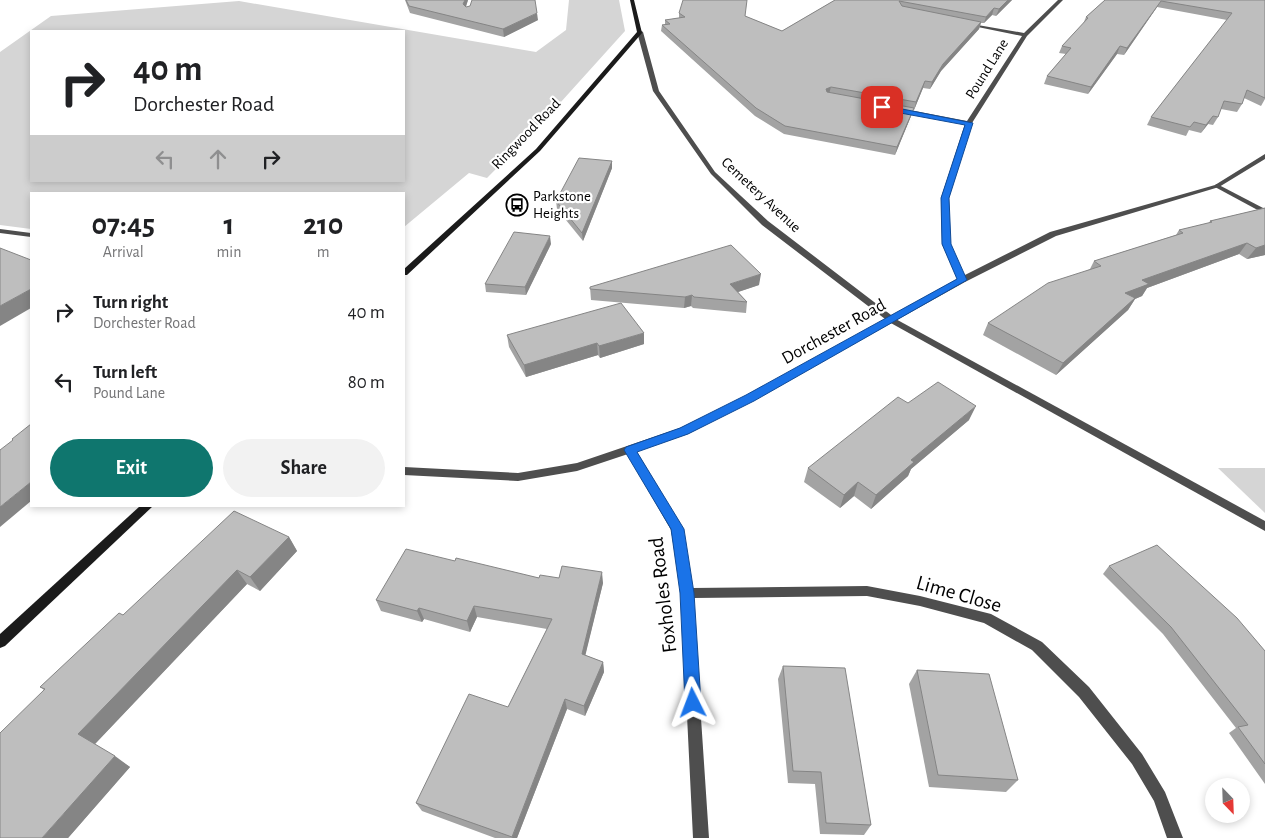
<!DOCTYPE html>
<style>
body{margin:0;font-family:"Alegreya Sans",sans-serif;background:#f2f2f2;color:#202124;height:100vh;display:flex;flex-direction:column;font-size:19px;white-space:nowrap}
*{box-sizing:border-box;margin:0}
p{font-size:16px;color:#757577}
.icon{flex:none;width:28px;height:28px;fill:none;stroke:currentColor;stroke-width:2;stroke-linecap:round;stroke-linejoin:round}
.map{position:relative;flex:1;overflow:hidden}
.panel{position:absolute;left:30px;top:192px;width:375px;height:315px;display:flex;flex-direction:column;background:#fff;border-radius:0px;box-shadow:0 2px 8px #0003}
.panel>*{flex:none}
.top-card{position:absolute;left:30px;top:30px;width:375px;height:152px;border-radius:0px;box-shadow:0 2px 8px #0003;background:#fff;color:#202124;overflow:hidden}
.needle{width:32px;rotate:157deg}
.tools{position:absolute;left:1205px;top:778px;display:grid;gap:10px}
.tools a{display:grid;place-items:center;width:45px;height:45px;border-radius:50%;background:#fff;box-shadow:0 2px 8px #0003;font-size:25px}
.pin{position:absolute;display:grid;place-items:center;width:42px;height:42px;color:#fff;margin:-21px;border-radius:10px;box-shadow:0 2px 8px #0006}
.me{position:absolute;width:55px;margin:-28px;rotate:357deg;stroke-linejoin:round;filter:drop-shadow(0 0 4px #0008)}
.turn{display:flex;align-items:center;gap:18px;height:105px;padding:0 20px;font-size:22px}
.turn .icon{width:65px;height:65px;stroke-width:2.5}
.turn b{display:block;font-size:35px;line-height:42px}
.lanes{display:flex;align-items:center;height:48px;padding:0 20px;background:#0003;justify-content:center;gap:25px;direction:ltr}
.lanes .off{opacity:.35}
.eta{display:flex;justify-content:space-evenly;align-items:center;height:85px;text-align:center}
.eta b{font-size:30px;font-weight:700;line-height:35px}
.cta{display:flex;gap:10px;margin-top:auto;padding:10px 20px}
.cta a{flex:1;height:58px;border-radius:30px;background:#0f766e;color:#fff;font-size:20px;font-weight:700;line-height:58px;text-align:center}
.cta a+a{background:#f2f2f2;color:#202124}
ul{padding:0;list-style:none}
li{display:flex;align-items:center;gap:15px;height:70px;padding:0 20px}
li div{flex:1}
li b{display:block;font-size:19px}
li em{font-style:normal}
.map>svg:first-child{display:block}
.green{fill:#d5d5d5;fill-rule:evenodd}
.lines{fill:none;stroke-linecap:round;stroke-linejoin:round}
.service{fill:#4e4e4e;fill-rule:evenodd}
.pedestrian{fill:#4e4e4e;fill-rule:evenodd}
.minor{fill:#4e4e4e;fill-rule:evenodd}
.tertiary{fill:#4e4e4e;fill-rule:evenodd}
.secondary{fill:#1b1b1b;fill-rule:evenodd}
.wall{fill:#a3a3a3}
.shaded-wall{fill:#858585}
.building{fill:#bebebe;stroke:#858585}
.route{fill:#1a73e8;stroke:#114b97}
.labels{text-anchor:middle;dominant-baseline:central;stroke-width:4.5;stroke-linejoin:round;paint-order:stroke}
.far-street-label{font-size:15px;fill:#000;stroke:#fff}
.far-poi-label{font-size:15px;fill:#000;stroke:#fff;text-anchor:start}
.street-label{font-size:18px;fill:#000;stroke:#fff}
.near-street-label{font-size:21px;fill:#000;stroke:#fff}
</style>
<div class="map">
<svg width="1265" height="838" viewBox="0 0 1265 838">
<rect width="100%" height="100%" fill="#fff"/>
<g class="green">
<path d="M569 0H619L625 31 551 113 487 178 469 173 404 227V194H31V229L0 225V52L51 16 239 1 536 52 566 30ZM31 31H404V181H31Z"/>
<polygon points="1218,468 1265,468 1265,513"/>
</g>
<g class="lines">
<polygon class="service" points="892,317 1265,521 1265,531 889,322 888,320 889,318"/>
<polygon class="pedestrian" points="640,30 643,32 659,91 715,172 768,221 895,318 896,320 895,322 889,322 762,225 711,174 653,91 637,32"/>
<g class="minor">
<polygon points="1058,0 1063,0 1027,36 972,123 949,198 950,244 966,280 965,282 959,282 942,244 941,198 965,124 896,110 899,108 967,121 1022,36 968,25 966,23 1024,33"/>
<polygon points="1217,184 1265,209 1265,214 1215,187 1215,185"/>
<polygon points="0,229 31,233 31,237 0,233"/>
<polygon points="630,446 634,447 683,529 692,588 867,586 920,596 991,614 1042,642 1089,687 1142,754 1165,792 1183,838 1167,838 1154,801 1132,764 1079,697 1032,650 984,623 920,606 867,596 693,598 709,838 693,838 681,593 671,530 625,450 626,447"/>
</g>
<polygon class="tertiary" points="1265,154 1265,159 1219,187 1056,236 965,282 753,400 688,434 577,471 518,481 404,475 404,467 518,473 577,463 680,428 747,396 959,278 1050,232 1215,185"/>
<g class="secondary">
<polygon points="630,0 634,0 642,33 540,151 407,275 404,275 404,269 536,149 637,32"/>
<polygon points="140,506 153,506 5,646 0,648 0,634"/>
</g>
</g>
<g class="wall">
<polygon points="405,0 468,0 466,7 538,20 504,37 410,13"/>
<polygon points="835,0 1012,0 996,16 992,15 984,23 981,23 979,29 941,71 930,89 923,88 914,110 913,109 911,116 895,155 784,134 755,116 661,31 662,25 665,24 665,20 679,18 679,13 745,16 782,31"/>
<polygon points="1105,0 1265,0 1265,99 1261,106 1244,98 1242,104 1237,112 1221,109 1218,117 1213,125 1208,124 1201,133 1189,130 1186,136 1147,125 1151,117 1227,20 1157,7 1124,55 1117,54 1088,94 1044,84 1047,76 1066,54 1059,53 1062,46 1083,24 1086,17"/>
<polygon points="612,161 612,168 583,241 557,209 556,201"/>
<polygon points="1265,208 1265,255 1247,259 1239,254 1147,288 1142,296 1135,299 1128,310 1056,375 983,335 988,323 1090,269 1094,261 1176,235 1179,230 1209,223 1210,221"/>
<polygon points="551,244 526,295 486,292 485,284"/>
<polygon points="759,285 738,292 747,302 746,313 693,308 691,306 684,308 591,300 590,287"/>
<polygon points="507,335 644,344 600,358 598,355 526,377 509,347"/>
<polygon points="908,403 969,420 911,469 908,476 871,509 854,496 840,508 804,482 808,468"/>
<polygon points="289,537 297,551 260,591 247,584 95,744 130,767 68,838 44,690 40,687 123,615"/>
<polygon points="455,561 539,578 603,583 585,655 603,662 604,672 585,716 567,709 517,838 495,838 422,811 416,803 508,707 547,629 477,617 470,632 424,619 422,622 381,611 376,600"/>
<polygon points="1109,566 1265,651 1265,784 1229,733 1236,728 1163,634 1103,574"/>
<polygon points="783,666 871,825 864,835 820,834 815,784 788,783 778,679"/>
<polygon points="917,670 1018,780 1006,792 929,787 909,684"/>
</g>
<g class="shaded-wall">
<polygon points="465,0 468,0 464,11 463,4"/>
<polygon points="1008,0 1012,0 996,16 999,9"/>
<polygon points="1161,1 1157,7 1124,55 1127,48"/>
<polygon points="994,8 992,15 984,23 986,17"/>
<polygon points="537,13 538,20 504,37 503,29"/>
<polygon points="981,22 979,29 941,71 930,89 932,82 943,64"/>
<polygon points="1120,46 1117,54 1088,94 1091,87"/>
<polygon points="925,81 923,88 914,110 916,102"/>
<polygon points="831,87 829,94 825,96 826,89"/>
<polygon points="914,108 911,116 895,155 897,147"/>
<polygon points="1213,116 1208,124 1201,133 1206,125"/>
<polygon points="612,161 612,168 583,241 582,233"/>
<polygon points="550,236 551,244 526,295 525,287"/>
<polygon points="1247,243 1239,254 1147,288 1142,296 1135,299 1128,310 1056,375 1063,363 1125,293 1142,280"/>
<polygon points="1265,245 1265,255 1247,259 1256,248"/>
<polygon points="761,274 759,285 729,295 730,284"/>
<polygon points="31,289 31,308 0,326 0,306"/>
<polygon points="692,295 691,306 684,308 685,297"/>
<polygon points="644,333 644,344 600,358 599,346"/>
<polygon points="597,343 598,355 526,377 524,365"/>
<polygon points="976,406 969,420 911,469 908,476 871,509 876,495 911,460"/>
<polygon points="31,482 31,501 0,527 0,507"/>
<polygon points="858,482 854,496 840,508 844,495"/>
<polygon points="289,537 297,551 260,591 250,577"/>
<polygon points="237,570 247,584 93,746 78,734"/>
<polygon points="602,572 603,583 583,665 582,654"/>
<polygon points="474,606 477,617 470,632 467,621"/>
<polygon points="419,608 424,619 422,622 417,611"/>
<polygon points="603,662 604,672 585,716 584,706"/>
<polygon points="565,699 567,709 517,838 512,838"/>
<polygon points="115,756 130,767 68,838 42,838"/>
</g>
<g class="building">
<polygon points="406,0 465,0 463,4 466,7 470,6 472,0 535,0 537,13 503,29 409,6"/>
<polygon points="683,0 747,0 745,16 782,31 835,0 1008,0 999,9 994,8 986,17 899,1 902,6 981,22 943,64 932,82 925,81 916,102 831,87 826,89 827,92 914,108 897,147 785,126 756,108 662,25 670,24 665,20 685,17 679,13"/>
<polygon points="1105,0 1265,0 1265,98 1247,90 1242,104 1224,101 1218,117 1213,116 1206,125 1194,122 1190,127 1151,117 1232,13 1161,1 1127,48 1120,46 1091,87 1047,76 1071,48 1062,46 1088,18 1086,17"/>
<polygon points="579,158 612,161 582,233 556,201"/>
<polygon points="1265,208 1265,245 1256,248 1247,243 1142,280 1149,284 1125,293 1135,298 1063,363 988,323 1048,283 1101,266 1094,261 1183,233 1179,230 1212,222 1210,221"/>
<polygon points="514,232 550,236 525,287 485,284"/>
<polygon points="731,245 761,274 730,284 747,302 694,297 692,295 685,297 590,289 590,287"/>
<polygon points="0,248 31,260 31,289 0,306"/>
<polygon points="621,303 644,333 599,346 597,343 524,365 507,335"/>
<polygon points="938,382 976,406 911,460 914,462 876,495 858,482 844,495 808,468 898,397 908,403"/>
<polygon points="31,424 31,482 0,507 0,450 13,440 12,439"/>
<polygon points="234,511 289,537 250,577 237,570 78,734 115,756 42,838 0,838 0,733 45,689 40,687 119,613 123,615"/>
<polygon points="1157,545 1237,618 1265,651 1265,764 1238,727 1248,725 1171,627 1109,566"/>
<polygon points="406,549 455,561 456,558 539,578 540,575 559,578 562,566 602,572 582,654 603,662 584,706 565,699 512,837 416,803 469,694 508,707 552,619 474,606 467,621 419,608 417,611 376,600"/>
<polygon points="783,666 845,668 871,825 826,823 821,772 793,771"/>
<polygon points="917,670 989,674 1018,780 938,775"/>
</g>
<polygon class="route" points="882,105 973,123 949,198 951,244 967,280 754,401 688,434 637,452 684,529 694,593 701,703 698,708 693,710 688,708 685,703 680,593 671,529 624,450 626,447 680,428 746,395 957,279 942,244 941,198 965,125 879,109 879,106"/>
<defs>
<g id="bus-ring" transform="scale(1.125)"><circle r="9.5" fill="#fff" stroke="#000" stroke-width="1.5"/><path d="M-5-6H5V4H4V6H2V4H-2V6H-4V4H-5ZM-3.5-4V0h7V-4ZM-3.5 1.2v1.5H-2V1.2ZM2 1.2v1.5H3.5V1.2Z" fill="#000"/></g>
</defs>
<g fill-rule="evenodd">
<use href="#bus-ring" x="517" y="205"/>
</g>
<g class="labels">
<g class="far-street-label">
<text transform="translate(987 69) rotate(-58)">Pound Lane</text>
<text transform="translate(526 134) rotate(-46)">Ringwood Road</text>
<text transform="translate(761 195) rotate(43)">Cemetery Avenue</text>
</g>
<g class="far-poi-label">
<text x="533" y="196">Parkstone<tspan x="533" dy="17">Heights</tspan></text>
</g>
<g class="street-label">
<text transform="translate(834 332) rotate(-29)">Dorchester Road</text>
</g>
<g class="near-street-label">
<text transform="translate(959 594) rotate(16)">Lime Close</text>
<text transform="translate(663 595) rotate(-97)">Foxholes Road</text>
</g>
</g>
</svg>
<div class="tools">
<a><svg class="needle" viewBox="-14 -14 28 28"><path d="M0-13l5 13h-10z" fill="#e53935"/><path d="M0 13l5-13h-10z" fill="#757577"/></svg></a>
</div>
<div class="pin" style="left:882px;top:107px;background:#d93025"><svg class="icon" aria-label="arrive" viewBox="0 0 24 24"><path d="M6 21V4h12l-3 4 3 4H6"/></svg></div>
<svg class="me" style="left:693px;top:703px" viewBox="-20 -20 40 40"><path d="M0-17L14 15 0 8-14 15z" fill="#1a73e8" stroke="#fff" stroke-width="4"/></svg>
<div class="top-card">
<div class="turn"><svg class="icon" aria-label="right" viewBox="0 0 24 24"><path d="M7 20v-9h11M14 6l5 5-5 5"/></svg><div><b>40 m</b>Dorchester Road</div></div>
<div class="lanes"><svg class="icon off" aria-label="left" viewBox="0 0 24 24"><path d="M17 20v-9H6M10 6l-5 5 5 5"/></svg><svg class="icon off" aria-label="ahead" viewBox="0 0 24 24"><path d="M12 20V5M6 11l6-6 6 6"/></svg><svg class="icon" aria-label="right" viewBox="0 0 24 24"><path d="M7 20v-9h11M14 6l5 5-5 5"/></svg></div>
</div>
<section class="panel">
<div class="eta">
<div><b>07:45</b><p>Arrival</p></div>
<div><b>1</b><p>min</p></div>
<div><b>210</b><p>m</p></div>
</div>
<ul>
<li><svg class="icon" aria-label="right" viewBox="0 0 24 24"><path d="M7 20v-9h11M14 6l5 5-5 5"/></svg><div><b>Turn right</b><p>Dorchester Road</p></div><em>40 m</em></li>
<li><svg class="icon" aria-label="left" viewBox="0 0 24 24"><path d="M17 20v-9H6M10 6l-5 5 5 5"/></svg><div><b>Turn left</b><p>Pound Lane</p></div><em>80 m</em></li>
</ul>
<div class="cta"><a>Exit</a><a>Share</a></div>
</section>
</div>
